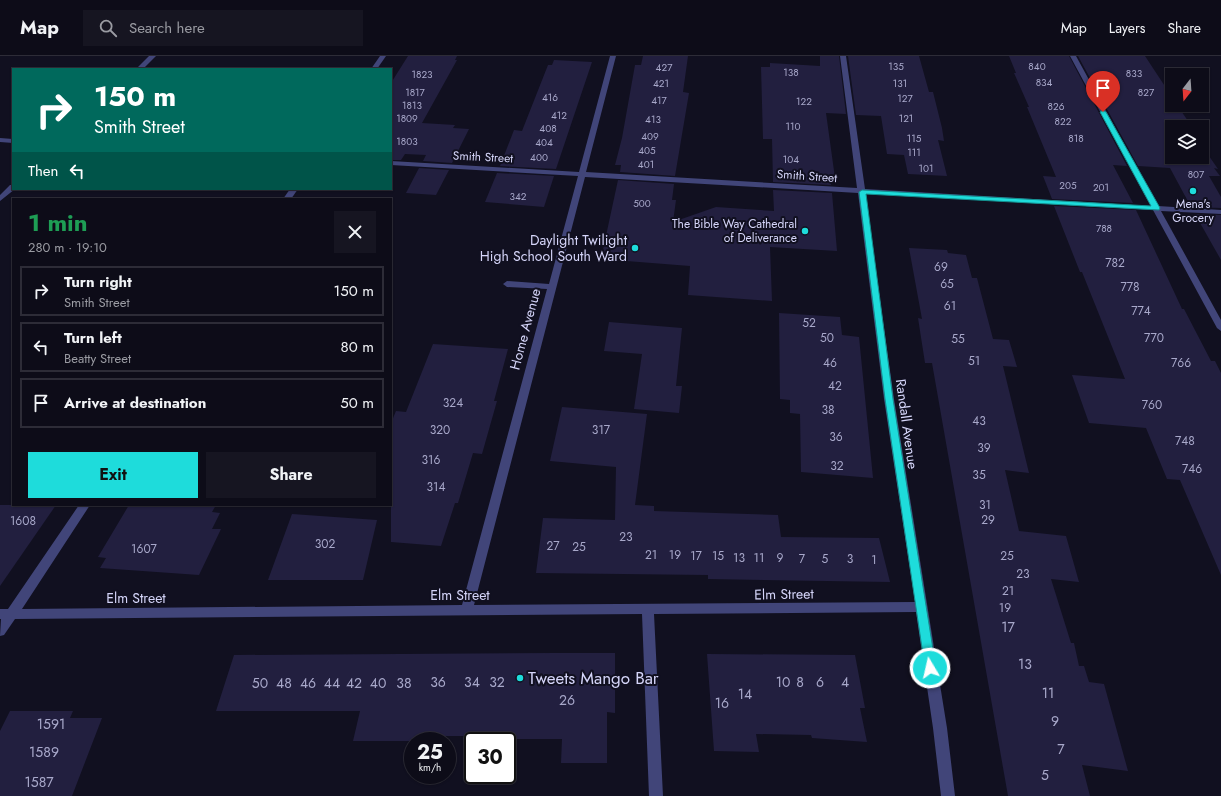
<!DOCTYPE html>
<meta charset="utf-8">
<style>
body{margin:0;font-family:Jost,sans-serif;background:#161521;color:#f1f3f6;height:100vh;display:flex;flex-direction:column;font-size:15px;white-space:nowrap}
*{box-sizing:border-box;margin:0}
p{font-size:13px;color:#9a9ba2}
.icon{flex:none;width:22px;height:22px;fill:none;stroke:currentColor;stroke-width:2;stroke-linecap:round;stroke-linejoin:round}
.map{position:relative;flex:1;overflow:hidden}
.details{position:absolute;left:12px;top:142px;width:380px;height:308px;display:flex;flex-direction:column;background:#0d0c18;border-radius:0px;box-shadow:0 1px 3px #0004,0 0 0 1px #2d2c37}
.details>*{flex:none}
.hud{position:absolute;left:12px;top:12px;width:380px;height:122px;border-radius:0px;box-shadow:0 1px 3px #0004,0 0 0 1px #2d2c37;background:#00695c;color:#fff;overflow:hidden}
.needle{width:26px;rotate:197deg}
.tools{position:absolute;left:1165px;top:12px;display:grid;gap:8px}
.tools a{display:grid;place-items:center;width:44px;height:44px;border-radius:0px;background:#0d0c18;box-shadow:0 1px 3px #0004,0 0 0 1px #2d2c37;font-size:20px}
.speed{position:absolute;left:404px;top:676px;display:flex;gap:8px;font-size:20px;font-weight:700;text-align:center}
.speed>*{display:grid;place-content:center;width:52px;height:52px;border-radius:50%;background:#0d0c18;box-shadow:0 1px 3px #0004,0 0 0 1px #2d2c37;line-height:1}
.speed small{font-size:10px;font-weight:400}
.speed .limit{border:2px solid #111;border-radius:6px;background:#fff;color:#111}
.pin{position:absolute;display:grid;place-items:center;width:34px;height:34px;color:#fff;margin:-41px -17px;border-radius:50% 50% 50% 0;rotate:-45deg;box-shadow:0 0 4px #0007}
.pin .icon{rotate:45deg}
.me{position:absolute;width:44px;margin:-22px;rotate:351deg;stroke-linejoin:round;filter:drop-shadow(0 0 3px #0008)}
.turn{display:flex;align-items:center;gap:14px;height:84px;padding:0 16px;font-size:18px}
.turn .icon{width:52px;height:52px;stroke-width:2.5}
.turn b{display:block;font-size:28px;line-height:34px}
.then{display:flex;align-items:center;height:38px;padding:0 16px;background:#0003;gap:8px;font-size:15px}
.round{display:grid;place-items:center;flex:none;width:42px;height:42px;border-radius:0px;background:#161521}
.overview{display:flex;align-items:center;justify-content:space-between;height:68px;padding:0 16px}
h1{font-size:24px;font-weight:700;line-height:30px;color:#1e9e55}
.primary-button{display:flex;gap:8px;margin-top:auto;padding:8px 16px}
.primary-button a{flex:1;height:46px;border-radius:0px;background:#1edcdb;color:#111;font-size:16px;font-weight:700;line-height:46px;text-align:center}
.primary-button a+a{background:#161521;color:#f1f3f6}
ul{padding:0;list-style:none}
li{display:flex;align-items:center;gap:12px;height:50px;margin:0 8px 6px;padding:0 8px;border:2px solid #2d2c37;border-radius:0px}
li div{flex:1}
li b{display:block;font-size:15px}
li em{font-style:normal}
header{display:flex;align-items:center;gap:24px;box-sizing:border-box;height:56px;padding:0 20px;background:#0d0c18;border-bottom:1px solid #2d2c37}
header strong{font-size:19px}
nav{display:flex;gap:22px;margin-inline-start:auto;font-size:14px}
.search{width:280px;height:36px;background:#161521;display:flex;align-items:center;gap:10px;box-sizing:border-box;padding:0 14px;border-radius:0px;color:#9a9ba2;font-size:15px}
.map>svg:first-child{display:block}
.building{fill:#221f3f}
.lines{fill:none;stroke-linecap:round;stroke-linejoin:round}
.minor{fill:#414579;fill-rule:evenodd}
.route{fill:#1edcdb;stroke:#148f8e}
.poi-dot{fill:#1edcdb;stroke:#111020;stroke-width:1.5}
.labels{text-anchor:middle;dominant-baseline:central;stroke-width:4;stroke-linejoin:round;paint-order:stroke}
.far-number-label{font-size:10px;fill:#a8a8ca}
.far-street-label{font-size:12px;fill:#d5d5f9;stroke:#111020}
.far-poi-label{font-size:12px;fill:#d5d5f9;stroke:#111020}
.number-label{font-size:12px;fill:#a8a8ca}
.poi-label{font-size:14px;fill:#d5d5f9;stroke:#111020;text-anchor:end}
.street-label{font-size:14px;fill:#d5d5f9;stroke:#111020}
.near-number-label{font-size:14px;fill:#a8a8ca}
.near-poi-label{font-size:17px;fill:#d5d5f9;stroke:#111020;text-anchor:start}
</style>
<header>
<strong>Map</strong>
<div class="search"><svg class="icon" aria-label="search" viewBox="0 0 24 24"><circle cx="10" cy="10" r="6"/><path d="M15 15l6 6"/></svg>Search here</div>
<nav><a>Map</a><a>Layers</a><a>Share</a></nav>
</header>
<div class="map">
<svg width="1221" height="740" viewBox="0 0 1221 740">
<rect width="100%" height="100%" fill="#111020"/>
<g class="building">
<polygon points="408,0 457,0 455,4 457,4 422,67 455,69 453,72 469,73 452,107 423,105 426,99 405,98 401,104 391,104 391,27"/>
<polygon points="643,0 688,0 683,36 689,37 675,120 620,116 621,109 615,109 622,82 635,9 641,9"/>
<polygon points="820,0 839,0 846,58 826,57 835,122 830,122 831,129 773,126 772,83 763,83 761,11 770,11 770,7 820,10"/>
<polygon points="848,0 919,0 929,36 933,36 942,72 944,85 938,84 947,120 908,118 904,99 887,98 881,60 856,59"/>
<polygon points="1009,0 1069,0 1127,110 1113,109 1133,147 1052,143 1043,120 1056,121 1027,51 1029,51 1014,17 1016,17"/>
<polygon points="1078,0 1145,0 1172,41 1172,49 1177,49 1188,65 1184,65 1189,71 1172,71 1172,101 1202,101 1202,90 1218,113 1214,112 1220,120 1209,120 1221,141 1221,152 1191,151 1170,112 1138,110"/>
<polygon points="554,4 592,6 556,113 500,110 514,74 522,75 548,9 552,9"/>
<polygon points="419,112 449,114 436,139 406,137"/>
<polygon points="497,117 554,120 544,151 485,146"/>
<polygon points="618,124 674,128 672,144 676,144 673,166 716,151 774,155 773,134 832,137 837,195 770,191 772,245 688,239 690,210 601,203"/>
<polygon points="1054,150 1136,154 1182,253 1184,253 1211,305 1215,305 1221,317 1221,519 1180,424 1167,423 1146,372 1089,367 1072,319 1125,323 1082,216 1080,216"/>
<polygon points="1195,158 1221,159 1221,204"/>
<polygon points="909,192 947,194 948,197 966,199 972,222 977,222 993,283 1009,284 1017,311 1003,310 1029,417 1005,414 1019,475 1066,480 1079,526 1051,523 1071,587 1074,587 1079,610 1084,610 1089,626 1104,628 1128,715 1082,709 1090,740 1008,740 932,307 925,307 918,262 922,263"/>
<polygon points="779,257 840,261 842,279 859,281 873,422 801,416 800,358 790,357 790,344 780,343"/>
<polygon points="609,266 682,272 676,330 682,330 679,357 634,353 642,298 604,295"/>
<polygon points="433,288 508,293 494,345 497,345 482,398 473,397 458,447 455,447 441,490 391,486 391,367 396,355 406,356"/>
<polygon points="562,351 647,358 635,449 654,450 654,455 778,459 781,481 879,482 890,526 708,523 708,519 536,517 543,462 615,464 616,411 550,405"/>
<polygon points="0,449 56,449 0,530"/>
<polygon points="129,449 216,449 212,456 220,457 212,473 221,473 199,519 100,512 106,502 98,501"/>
<polygon points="292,458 377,464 363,524 268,524"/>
<polygon points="557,597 615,597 615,657 607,656 607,707 561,707 562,683 506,683 507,680 440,680 440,685 353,685 360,655 216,655 234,599"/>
<polygon points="707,598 855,599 865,652 860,652 867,686 812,682 811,679 756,678 759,696 714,695"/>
<polygon points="10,655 73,655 70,662 102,662 72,740 0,740 0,675"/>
</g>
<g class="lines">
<g class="minor">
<polygon points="149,0 156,0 143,13 136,13"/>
<polygon points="380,0 386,0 377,13 371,13"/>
<path d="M610 0H616L586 116 857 132 840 0H846L865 133 1151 150 1070 0H1076L1158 150 1221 154V158L1161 155 1221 264V275L1217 272 1153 154 865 137 894 343 947 672 955 740H941L933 672 916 556 654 558 663 740H649L642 558 15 563 4 579 0 580 1 563H0V553H8L79 449H90L22 553 462 549 547 233 507 231 503 228 507 225 549 228 578 120 391 109V105L579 116ZM585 121 858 137 884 343 915 546 474 549Z"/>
<polygon points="0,82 13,83 13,87 0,86"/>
<polygon points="10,129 13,129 13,133 15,133 0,145 0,139"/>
<polygon points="290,133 298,133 291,143 283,143"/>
</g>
</g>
<polygon class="route" points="1103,54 1106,56 1160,152 1159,154 866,138 893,343 936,612 934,615 930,617 926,615 925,612 885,343 859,136 862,134 1151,150 1100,56"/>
<g class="poi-dot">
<circle cx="1193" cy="135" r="4"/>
<circle cx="805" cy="175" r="4"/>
<circle cx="635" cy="192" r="4"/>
<circle cx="520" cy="622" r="4"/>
</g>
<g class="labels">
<g class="far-number-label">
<text x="896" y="10">135</text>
<text x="1037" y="10">840</text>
<text x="664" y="11">427</text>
<text x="791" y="16">138</text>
<text x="1134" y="17">833</text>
<text x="422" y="18">1823</text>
<text x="1044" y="26">834</text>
<text x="661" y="27">421</text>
<text x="900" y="27">131</text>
<text x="415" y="36">1817</text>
<text x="1146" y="36">827</text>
<text x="550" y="41">416</text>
<text x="905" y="42">127</text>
<text x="659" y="44">417</text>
<text x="804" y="45">122</text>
<text x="412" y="49">1813</text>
<text x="1056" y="50">826</text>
<text x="559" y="59">412</text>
<text x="407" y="62">1809</text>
<text x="906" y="62">121</text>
<text x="653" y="63">413</text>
<text x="1063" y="65">822</text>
<text x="793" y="70">110</text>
<text x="548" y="72">408</text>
<text x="650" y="80">409</text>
<text x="914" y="82">115</text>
<text x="1076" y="82">818</text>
<text x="407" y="85">1803</text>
<text x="544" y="86">404</text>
<text x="647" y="94">405</text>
<text x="914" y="96">111</text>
<text x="539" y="101">400</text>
<text x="791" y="103">104</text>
<text x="646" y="108">401</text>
<text x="926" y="112">101</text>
<text x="1196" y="118">807</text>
<text x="1068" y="129">205</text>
<text x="1101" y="131">201</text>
<text x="518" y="140">342</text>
<text x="642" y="147">500</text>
<text x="1104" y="172">788</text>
</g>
<g class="far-street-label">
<text transform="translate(483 101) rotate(3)">Smith Street</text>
<text transform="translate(807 120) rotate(4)">Smith Street</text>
</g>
<g class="far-poi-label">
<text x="1193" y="148">Mena's<tspan x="1193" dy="14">Grocery</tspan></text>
<text x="797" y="168" text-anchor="end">The Bible Way Cathedral<tspan x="797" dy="14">of Deliverance</tspan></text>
</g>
<g class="number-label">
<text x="1115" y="207">782</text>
<text x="941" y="211">69</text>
<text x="947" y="228">65</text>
<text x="1130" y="231">778</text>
<text x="950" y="250">61</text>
<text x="1141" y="255">774</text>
<text x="809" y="267">52</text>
<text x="827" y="282">50</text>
<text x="1154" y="282">770</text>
<text x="958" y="283">55</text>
<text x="974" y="305">51</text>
<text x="830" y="307">46</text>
<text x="1181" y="307">766</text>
<text x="835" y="330">42</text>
<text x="453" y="347">324</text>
<text x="1152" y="349">760</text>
<text x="828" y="354">38</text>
<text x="979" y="365">43</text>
<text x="440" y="374">320</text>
<text x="601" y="374">317</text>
<text x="836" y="381">36</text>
<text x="1185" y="385">748</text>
<text x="984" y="392">39</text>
<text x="431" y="404">316</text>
<text x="837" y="410">32</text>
<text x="1192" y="413">746</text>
<text x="979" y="419">35</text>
<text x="436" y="431">314</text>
<text x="985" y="449">31</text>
<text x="988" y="464">29</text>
<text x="23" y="465">1608</text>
<text x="626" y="481">23</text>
<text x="325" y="488">302</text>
<text x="553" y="490">27</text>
<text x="579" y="491">25</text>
<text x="144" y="493">1607</text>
<text x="651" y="499">21</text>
<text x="675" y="499">19</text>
<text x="696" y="500">17</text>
<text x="718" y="500">15</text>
<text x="1007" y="500">25</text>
<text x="739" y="502">13</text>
<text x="759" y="502">11</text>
<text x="780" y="502">9</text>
<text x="802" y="503">7</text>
<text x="825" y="503">5</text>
<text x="850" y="503">3</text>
<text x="874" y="504">1</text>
<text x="1023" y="518">23</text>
<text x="1008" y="535">21</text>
<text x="1005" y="552">19</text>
</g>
<g class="poi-label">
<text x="627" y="184">Daylight Twilight<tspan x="627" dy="16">High School South Ward</tspan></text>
</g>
<g class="street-label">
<text transform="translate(525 273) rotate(-75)">Home Avenue</text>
<text transform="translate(907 368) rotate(82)">Randall Avenue</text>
<text transform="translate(784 538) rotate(-1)">Elm Street</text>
<text x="460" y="539">Elm Street</text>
<text x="136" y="542">Elm Street</text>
</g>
<g class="near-number-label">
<text x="1008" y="571">17</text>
<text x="1025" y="608">13</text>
<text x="438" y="626">36</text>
<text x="472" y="626">34</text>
<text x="497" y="626">32</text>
<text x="783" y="626">10</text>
<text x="800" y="626">8</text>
<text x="820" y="626">6</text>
<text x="845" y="626">4</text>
<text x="260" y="627">50</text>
<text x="284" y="627">48</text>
<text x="308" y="627">46</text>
<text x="332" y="627">44</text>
<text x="354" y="627">42</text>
<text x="378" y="627">40</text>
<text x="404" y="627">38</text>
<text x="1048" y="637">11</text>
<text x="745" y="638">14</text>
<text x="567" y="644">26</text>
<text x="722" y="647">16</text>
<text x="1055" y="665">9</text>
<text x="51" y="668">1591</text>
<text x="1061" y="693">7</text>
<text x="44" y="696">1589</text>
<text x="1045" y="719">5</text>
<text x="39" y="726">1587</text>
</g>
<g class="near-poi-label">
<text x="528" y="622">Tweets Mango Bar</text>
</g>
</g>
</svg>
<div class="tools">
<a><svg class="needle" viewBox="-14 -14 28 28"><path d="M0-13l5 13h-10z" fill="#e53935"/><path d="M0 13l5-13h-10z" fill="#9a9ba2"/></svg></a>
<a><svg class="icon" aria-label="layers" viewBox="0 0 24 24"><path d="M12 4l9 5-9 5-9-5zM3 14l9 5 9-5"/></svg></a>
</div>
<div class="speed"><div>25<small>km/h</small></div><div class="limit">30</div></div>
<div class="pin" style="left:1103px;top:56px;background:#d93025"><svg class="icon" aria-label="arrive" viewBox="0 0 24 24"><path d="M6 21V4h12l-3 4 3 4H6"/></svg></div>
<svg class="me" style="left:930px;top:612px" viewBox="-20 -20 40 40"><circle r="17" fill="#1edcdb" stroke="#fff" stroke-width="3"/><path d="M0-11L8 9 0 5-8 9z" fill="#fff"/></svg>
<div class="hud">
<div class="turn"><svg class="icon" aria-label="right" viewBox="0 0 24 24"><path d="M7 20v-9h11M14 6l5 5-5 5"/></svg><div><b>150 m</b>Smith Street</div></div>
<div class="then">Then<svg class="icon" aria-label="left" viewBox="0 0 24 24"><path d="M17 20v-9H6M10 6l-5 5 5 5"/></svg></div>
</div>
<section class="details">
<div class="overview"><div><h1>1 min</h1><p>280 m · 19:10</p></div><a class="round"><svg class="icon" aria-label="close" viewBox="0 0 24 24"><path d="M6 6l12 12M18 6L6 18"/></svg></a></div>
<ul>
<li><svg class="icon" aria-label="right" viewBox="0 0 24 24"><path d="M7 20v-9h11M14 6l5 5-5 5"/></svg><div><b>Turn right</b><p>Smith Street</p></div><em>150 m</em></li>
<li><svg class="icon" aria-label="left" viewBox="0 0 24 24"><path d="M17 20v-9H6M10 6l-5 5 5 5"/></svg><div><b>Turn left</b><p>Beatty Street</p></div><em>80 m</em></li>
<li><svg class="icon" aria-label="arrive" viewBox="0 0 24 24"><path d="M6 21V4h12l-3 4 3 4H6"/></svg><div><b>Arrive at destination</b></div><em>50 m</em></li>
</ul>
<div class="primary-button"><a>Exit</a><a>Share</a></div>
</section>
</div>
